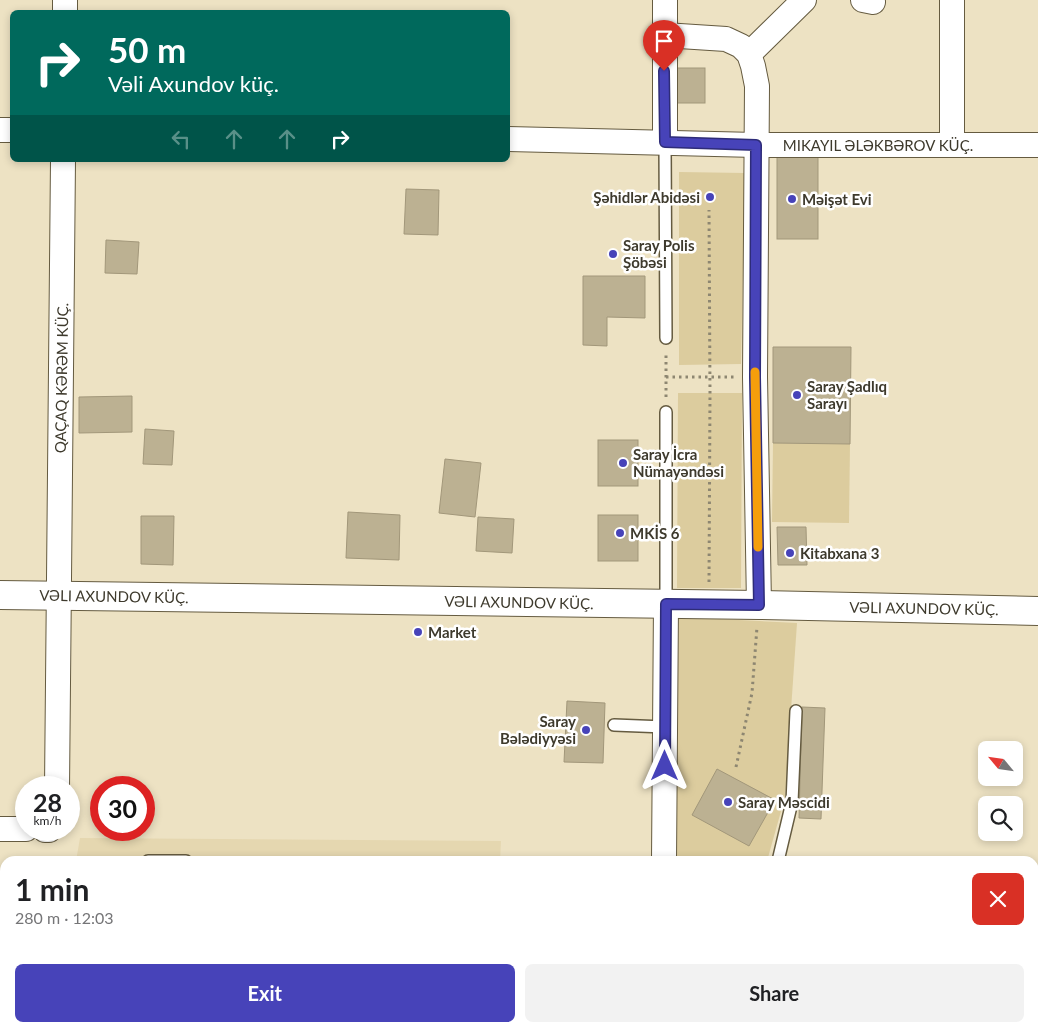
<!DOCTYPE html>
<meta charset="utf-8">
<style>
body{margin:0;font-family:Lato,sans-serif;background:#f2f2f2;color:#202124;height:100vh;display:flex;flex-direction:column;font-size:19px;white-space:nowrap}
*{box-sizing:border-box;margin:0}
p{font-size:16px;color:#757577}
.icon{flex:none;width:28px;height:28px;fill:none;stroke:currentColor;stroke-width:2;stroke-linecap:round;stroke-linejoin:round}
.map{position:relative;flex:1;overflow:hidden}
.panel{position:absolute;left:0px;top:856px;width:1039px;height:176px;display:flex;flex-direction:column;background:#fff;border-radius:15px 15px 0 0;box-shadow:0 2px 8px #0003}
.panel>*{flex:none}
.top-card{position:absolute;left:10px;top:10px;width:500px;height:152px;border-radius:8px;box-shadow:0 2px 8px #0003;background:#00695c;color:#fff;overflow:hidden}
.needle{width:32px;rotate:299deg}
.buttons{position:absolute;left:978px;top:741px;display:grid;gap:10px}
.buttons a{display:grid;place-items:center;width:45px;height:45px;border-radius:8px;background:#fff;box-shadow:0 2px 8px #0003;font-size:25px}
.speed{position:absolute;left:15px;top:776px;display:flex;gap:10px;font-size:25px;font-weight:700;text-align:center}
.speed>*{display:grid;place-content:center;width:65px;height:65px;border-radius:50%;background:#fff;box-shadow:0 2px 8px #0003;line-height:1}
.speed small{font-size:12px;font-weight:400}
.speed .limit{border:8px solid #d22;background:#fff;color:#111}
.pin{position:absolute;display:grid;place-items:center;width:42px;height:42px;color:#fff;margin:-51px -21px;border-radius:50% 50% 50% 0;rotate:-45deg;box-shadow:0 0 5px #0007}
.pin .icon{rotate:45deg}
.me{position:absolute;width:55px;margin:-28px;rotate:0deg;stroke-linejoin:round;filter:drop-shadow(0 0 4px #0008)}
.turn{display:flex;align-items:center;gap:18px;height:105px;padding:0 15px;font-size:22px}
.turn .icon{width:65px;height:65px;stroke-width:2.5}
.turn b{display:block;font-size:35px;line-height:42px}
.lanes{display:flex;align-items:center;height:48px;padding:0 15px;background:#0003;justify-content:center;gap:25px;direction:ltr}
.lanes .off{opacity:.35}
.round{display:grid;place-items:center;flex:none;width:52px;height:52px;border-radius:8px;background:#f2f2f2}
.headline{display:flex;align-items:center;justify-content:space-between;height:85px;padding:0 15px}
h1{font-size:30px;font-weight:700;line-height:38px}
.action{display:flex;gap:10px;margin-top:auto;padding:10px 15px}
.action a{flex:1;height:58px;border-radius:8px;background:#4743b9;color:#fff;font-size:20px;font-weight:700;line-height:58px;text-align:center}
.action a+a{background:#f2f2f2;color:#202124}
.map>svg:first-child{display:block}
.built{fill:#e5d7b0}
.green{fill:#dccc9e}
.building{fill:#bcb192;stroke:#a2977a}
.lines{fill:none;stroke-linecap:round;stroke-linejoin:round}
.lane-casing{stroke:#655b40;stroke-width:14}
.street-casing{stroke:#655b40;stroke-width:26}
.secondary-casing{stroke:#655b40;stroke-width:30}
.path{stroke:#8d8671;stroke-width:3;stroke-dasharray:2.5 4;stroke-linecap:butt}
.lane{stroke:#fff;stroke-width:11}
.street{stroke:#fff;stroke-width:24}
.secondary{stroke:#fff;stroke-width:28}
.route-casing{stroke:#2e2c78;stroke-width:12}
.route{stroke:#4743b9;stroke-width:9}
.slow{stroke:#f59e0b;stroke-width:9}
.poi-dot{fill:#4743b9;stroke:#fff;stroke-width:2}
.labels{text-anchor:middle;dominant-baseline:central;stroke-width:5;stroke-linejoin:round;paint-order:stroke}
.street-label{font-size:15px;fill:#3e3a2d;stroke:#fff}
.poi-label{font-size:15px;font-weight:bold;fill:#3e3a2d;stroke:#fff;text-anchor:start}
</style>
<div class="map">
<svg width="1038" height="1032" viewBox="0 0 1038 1032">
<rect width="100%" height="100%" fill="#ede2c3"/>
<polygon class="built" points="80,838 501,841 500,861 76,861"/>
<g class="green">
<polygon points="679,172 745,173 741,364 679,365"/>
<polygon points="678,393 742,393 741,588 677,588"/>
<polygon points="773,443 850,444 849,523 772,522"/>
<polygon points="679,617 797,623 785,797 767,861 674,861"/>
</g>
<g class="building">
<rect x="674" y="68" width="31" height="35"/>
<rect x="777" y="157" width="41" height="82"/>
<polygon points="406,189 439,190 438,235 404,234"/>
<polygon points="106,240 139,242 137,274 105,273"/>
<polygon points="583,276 645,276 645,318 607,317 607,346 583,345"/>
<polygon points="773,347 851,347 850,444 773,443"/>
<polygon points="132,396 132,432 79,433 79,397"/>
<polygon points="145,429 174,431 172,465 143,464"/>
<rect x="598" y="440" width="40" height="46"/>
<polygon points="445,459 481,463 475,517 439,513"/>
<polygon points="348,512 400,515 399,560 346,558"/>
<rect x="598" y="515" width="40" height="46"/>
<polygon points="141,516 174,516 173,565 141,564"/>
<polygon points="478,517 514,519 512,553 476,551"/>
<polygon points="777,527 806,527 807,565 778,565"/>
<polygon points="567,701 605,703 603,763 564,762"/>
<polygon points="802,707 825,708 821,819 799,818"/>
<polygon points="717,769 775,800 749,846 692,815"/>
</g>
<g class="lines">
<g class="lane-casing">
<g id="lane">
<polyline points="665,143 666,338"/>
<polyline points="666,604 666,412"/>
<polyline points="614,725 665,727"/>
<polyline points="148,861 186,861"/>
<polyline points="778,861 792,802 796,711"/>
</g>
</g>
<g class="street-casing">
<g id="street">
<polyline points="863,0 873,2"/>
<polyline points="65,12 65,0"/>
<polyline points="664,35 726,39 741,46 749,54 753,66 757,86 755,377 759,605"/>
<polyline points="749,54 804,0"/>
<polyline points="0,130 12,130"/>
<polyline points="508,139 756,145 1038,145"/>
<polyline points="665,143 665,0"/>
<polyline points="952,144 952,0"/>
<polyline points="57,788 63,160"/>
<polyline points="0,829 26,829"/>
<polyline points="45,830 49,830"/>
<polyline points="664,861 666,604"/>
<polyline points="1034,975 1038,975"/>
<polyline points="0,988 5,988"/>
<polyline points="664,1028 664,1032"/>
<polyline points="63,1032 64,1028"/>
<polyline points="565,1032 566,1028"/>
<polyline points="1021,1032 1021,1028"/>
</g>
</g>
<g class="secondary-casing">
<polyline id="secondary" points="0,595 759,605 1038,611"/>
</g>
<g class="path">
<polyline points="666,377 735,377"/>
<polyline points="666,397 666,354"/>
<polyline points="709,582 710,393 709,210"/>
<polyline points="736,767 752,693 757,627"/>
</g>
<use href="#lane" class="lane"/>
<use href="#street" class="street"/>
<use href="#secondary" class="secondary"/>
</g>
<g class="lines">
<g class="route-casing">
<polyline id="route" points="664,71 665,142 756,145 755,377 759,605 666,604 665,766"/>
</g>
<use href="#route" class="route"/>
<polyline class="slow" points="755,372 758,547"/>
</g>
<g class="poi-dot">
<circle cx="710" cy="197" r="5"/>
<circle cx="792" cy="199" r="5"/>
<circle cx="613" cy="254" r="5"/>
<circle cx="797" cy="395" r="5"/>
<circle cx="623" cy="463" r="5"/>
<circle cx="620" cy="533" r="5"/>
<circle cx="790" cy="553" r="5"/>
<circle cx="418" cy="632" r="5"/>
<circle cx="586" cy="730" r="5"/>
<circle cx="728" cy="802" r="5"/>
</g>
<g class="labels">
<g class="street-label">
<text x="878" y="145">MIKAYIL ƏLƏKBƏROV KÜÇ.</text>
<text transform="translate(61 378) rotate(-89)">QAÇAQ KƏRƏM KÜÇ.</text>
<text transform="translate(114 596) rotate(1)">VƏLI AXUNDOV KÜÇ.</text>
<text transform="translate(519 602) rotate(1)">VƏLI AXUNDOV KÜÇ.</text>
<text transform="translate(924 608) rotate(1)">VƏLI AXUNDOV KÜÇ.</text>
</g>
<g class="poi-label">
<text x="700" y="197" text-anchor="end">Şəhidlər Abidəsi</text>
<text x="802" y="199">Məişət Evi</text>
<text x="623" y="245">Saray Polis<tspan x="623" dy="17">Şöbəsi</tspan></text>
<text x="807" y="386">Saray Şadlıq<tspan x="807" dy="17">Sarayı</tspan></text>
<text x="633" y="454">Saray İcra<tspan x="633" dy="17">Nümayəndəsi</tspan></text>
<text x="630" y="533">MKİS 6</text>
<text x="800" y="553">Kitabxana 3</text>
<text x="428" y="632">Market</text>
<text x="576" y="721" text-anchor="end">Saray<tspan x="576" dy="17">Bələdiyyəsi</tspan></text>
<text x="738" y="802">Saray Məscidi</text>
</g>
</g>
</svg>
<div class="buttons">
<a><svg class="needle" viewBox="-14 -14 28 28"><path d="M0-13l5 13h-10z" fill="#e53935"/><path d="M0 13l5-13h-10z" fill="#757577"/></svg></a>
<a><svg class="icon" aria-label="search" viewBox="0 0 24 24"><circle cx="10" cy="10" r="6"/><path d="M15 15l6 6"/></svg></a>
</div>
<div class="speed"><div>28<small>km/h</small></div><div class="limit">30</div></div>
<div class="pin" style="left:664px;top:71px;background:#d93025"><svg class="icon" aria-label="arrive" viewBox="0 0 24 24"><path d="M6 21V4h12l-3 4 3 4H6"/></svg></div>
<svg class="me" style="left:665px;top:766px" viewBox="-20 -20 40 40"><path d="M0-17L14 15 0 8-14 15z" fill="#4743b9" stroke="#fff" stroke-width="4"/></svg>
<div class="top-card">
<div class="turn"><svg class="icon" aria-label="right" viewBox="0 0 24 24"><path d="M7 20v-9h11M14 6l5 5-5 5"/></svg><div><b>50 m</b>Vəli Axundov küç.</div></div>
<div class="lanes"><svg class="icon off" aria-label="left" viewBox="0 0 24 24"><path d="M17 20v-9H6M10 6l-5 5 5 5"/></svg><svg class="icon off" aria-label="ahead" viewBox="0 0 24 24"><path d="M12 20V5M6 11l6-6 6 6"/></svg><svg class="icon off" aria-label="ahead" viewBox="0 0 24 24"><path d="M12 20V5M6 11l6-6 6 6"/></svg><svg class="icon" aria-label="right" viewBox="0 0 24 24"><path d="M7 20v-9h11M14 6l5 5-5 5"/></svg></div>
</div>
<section class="panel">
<div class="headline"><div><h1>1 min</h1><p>280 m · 12:03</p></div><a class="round" style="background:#d93025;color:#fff"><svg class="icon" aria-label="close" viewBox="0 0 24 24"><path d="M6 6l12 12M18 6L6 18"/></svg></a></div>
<div class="action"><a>Exit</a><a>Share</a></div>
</section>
</div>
